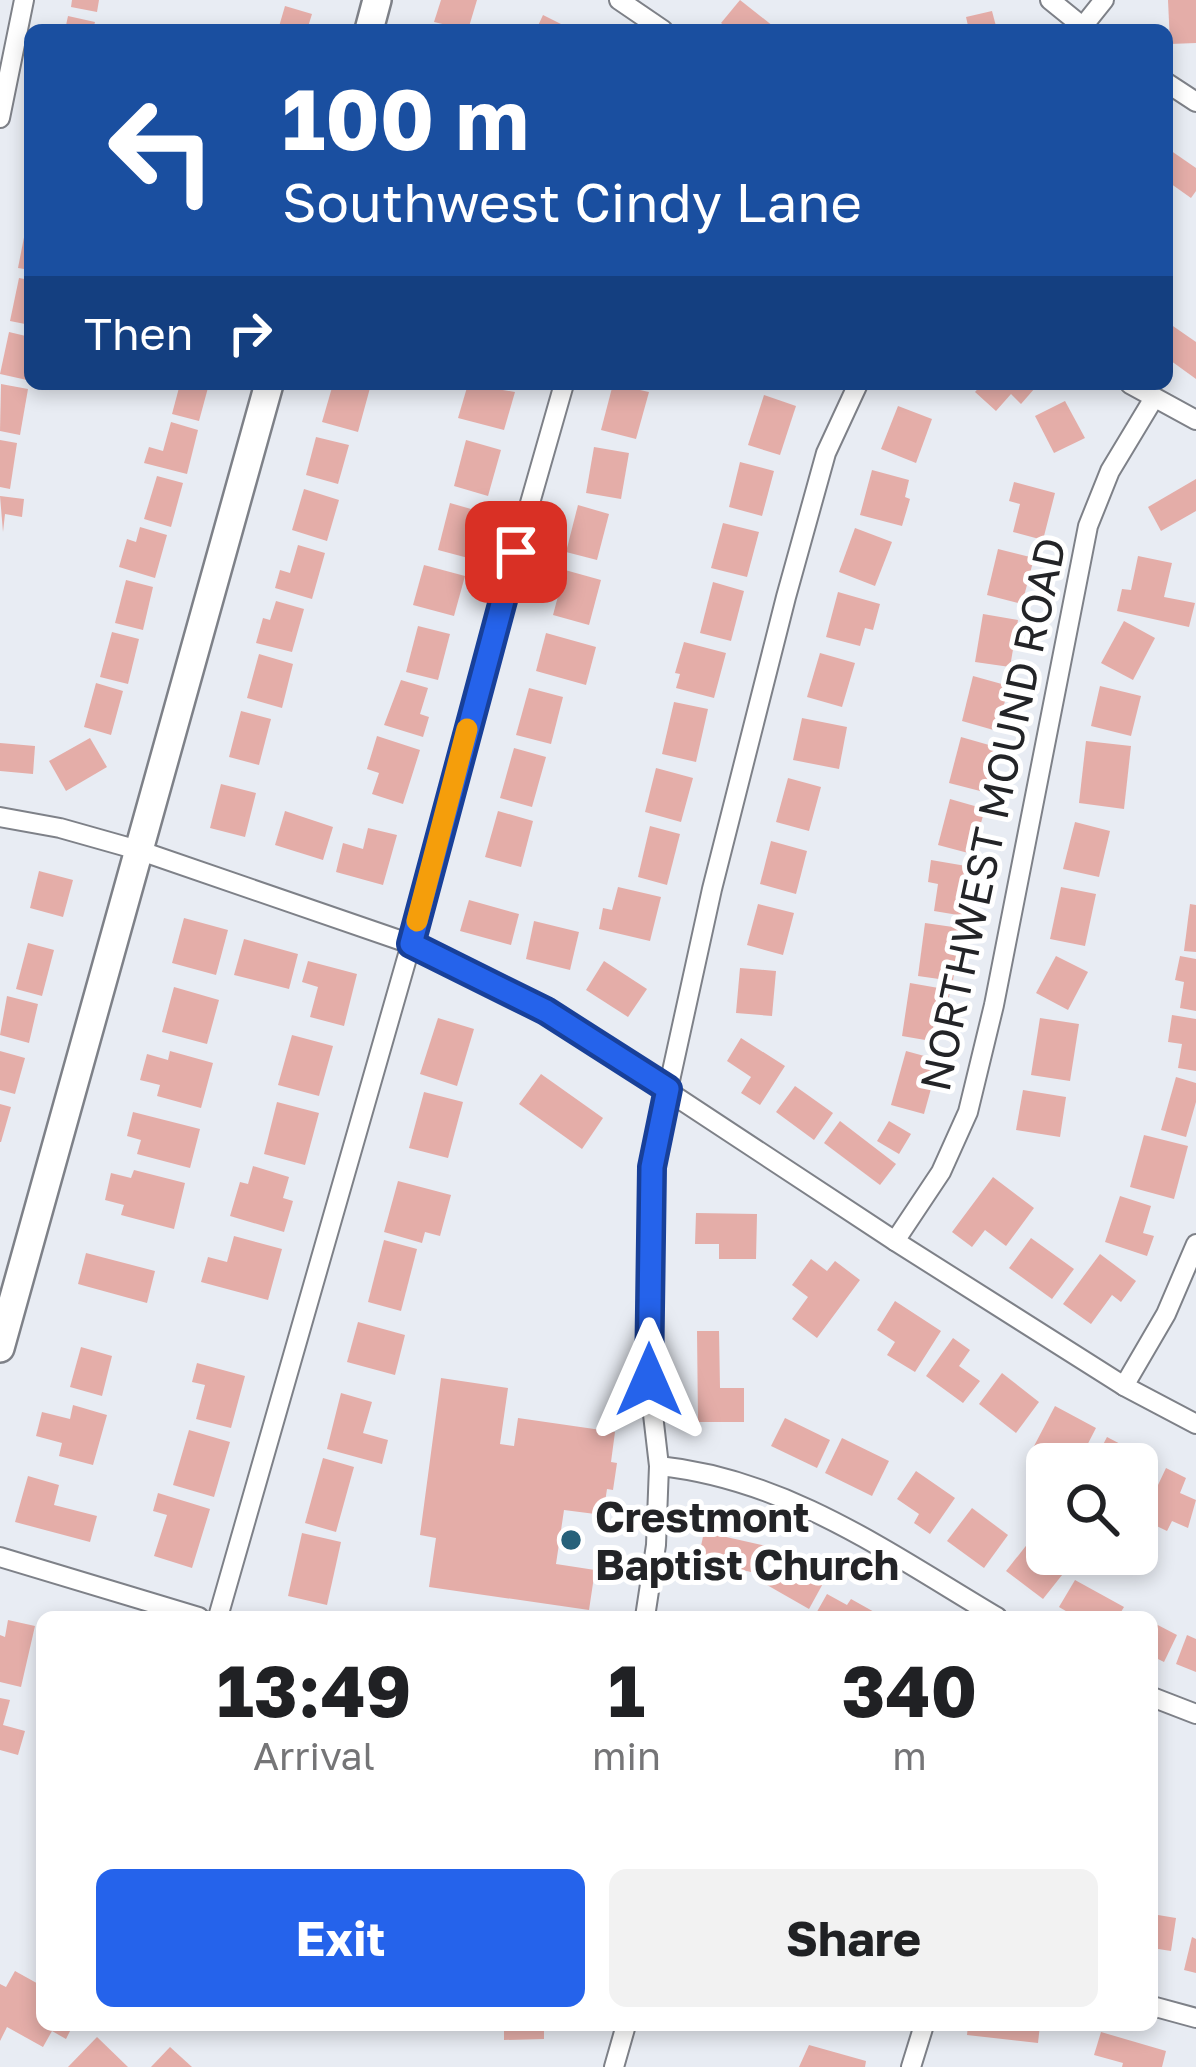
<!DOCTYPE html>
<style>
body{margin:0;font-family:"Golos Text",sans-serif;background:#f2f2f2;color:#202124;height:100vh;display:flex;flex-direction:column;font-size:45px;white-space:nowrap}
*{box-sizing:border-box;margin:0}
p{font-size:39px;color:#757577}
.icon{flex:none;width:66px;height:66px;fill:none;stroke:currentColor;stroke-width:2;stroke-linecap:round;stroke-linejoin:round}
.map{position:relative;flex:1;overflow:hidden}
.panel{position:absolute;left:36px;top:1611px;width:1122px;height:420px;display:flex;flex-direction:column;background:#fff;border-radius:18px;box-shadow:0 6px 18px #0003}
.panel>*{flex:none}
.hud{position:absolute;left:24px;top:24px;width:1149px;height:366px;border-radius:18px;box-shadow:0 6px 18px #0003;background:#1a4fa0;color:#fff;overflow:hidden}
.buttons{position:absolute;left:1026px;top:1443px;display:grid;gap:24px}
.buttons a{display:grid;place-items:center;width:132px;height:132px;border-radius:18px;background:#fff;box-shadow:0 6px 18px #0003;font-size:60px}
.pin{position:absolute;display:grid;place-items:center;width:102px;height:102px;color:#fff;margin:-51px;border-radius:24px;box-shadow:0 6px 18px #0006}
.me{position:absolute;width:132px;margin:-66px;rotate:0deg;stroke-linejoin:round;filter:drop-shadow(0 0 9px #0008)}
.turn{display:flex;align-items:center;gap:42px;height:252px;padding:0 60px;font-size:54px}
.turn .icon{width:156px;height:156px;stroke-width:2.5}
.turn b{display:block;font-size:84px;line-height:102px}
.then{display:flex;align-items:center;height:114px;padding:0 60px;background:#0003;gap:24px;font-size:45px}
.eta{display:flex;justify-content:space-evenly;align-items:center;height:204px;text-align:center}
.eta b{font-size:72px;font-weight:700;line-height:84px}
.button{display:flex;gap:24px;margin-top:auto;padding:24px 60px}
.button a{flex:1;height:138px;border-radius:18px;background:#2563eb;color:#fff;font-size:48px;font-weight:700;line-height:138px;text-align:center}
.button a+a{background:#f2f2f2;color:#202124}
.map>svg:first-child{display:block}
.building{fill:#e4ada8}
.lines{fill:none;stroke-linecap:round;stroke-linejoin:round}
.street-casing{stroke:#7e8188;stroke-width:22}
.secondary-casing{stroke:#7e8188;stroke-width:32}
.street{stroke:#fff;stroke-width:18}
.secondary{stroke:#fff;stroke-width:27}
.route-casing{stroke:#184099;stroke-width:30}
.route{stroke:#2563eb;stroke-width:21}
.slow{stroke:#f59e0b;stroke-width:21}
.poi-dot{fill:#27617a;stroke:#fff;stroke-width:4.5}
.labels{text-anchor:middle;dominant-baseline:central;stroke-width:10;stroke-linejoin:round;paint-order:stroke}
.street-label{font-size:42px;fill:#232427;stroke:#fff}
.poi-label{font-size:42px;font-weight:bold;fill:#232427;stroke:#fff;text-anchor:start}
</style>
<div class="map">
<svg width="1196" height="2067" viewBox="0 0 1196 2067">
<rect width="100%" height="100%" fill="#e8ecf3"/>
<g class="building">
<polygon points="72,0 99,0 97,12 71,7"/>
<polygon points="441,0 477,0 468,30 434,22"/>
<polygon points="740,0 778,30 730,30 721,23"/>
<polygon points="1168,0 1196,0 1196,43 1170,44"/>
<polygon points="285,6 312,14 307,30 278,30"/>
<polygon points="992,11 997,30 969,30 966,17"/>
<polygon points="543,15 567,27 565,30 536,30"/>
<polygon points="68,16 95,22 93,30 65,30"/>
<polygon points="1167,148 1196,168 1196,191 1191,198 1167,181"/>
<polygon points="26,227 30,228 30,270 18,268"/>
<polygon points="19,278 30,280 30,325 10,321"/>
<polygon points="1170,324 1196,342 1196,379 1167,358"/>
<polygon points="9,332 30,337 27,380 0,374"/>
<polygon points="1,384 28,389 20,435 0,431"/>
<polygon points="180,384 209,384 199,421 172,414"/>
<polygon points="333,384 370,388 358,432 322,422"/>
<polygon points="468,384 515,392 504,430 458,418"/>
<polygon points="613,384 649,392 636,439 601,430"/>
<polygon points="982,384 1031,384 1035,388 1021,404 1011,394 996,411 975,392"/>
<polygon points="764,395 796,406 780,455 748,445"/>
<polygon points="1065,401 1085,438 1054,453 1035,416"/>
<polygon points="898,406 932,419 916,463 881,449"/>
<polygon points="171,422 198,430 187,474 144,463 149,447 163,451"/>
<polygon points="316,437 349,445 338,484 306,475"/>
<polygon points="0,440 17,443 10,489 0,487"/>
<polygon points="466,440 501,450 488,496 454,486"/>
<polygon points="594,447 629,453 621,499 586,493"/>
<polygon points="740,462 774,471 762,516 729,507"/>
<polygon points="872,470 909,480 905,497 910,499 902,526 860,515"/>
<polygon points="157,476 183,483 171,527 144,519"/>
<polygon points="1196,479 1196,511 1161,531 1148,507"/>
<polygon points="1014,482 1055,493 1043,540 1013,532 1020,504 1009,501"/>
<polygon points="304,489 339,500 327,541 292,530"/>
<polygon points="0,496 24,499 22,517 5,514 3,532"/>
<polygon points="450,503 485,513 472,559 438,550"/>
<polygon points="578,505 609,514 597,560 566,552"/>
<polygon points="723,523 759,532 747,577 711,568"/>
<polygon points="140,527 167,535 155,578 119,567 127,539 136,542"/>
<polygon points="855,528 892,542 875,586 839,572"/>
<polygon points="298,545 325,553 312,599 275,588 280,570 290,573"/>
<polygon points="998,549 1034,558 1022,604 987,595"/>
<polygon points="1138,556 1172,563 1164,597 1195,603 1189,627 1117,611 1122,589 1131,590"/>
<polygon points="424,565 465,576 454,616 413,605"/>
<polygon points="565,570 601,580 589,625 553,615"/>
<polygon points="126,580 153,587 143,630 115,623"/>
<polygon points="713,582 744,591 731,641 700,633"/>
<polygon points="838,592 880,604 873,630 865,628 860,646 826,637"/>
<polygon points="276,601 304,609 292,652 256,643 263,618 270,620"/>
<polygon points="983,614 1018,620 1010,667 975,662"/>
<polygon points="1124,621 1155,638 1133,680 1101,663"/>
<polygon points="418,626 450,634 438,680 406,672"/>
<polygon points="112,632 139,639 128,684 100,677"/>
<polygon points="546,633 596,647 586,685 536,671"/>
<polygon points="684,642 726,653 714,698 676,688 680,674 675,673"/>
<polygon points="820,653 855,663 842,707 807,697"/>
<polygon points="259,654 293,664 282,708 247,698"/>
<polygon points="973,676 1009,686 997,731 962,721"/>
<polygon points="401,680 428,688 420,714 429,717 423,737 384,725"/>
<polygon points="96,683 123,691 111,735 84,727"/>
<polygon points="1100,686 1141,696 1131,736 1091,726"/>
<polygon points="529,688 563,697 551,744 516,735"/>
<polygon points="674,702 708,709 696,762 662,754"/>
<polygon points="241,711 271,719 259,765 229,757"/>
<polygon points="802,718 847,727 839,769 793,760"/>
<polygon points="377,736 420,750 403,804 372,794 379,773 367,769"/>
<polygon points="961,737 996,747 984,792 949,783"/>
<polygon points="90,738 107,767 66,791 49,761"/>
<polygon points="1086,741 1131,746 1124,809 1079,803"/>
<polygon points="0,743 35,746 33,774 0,771"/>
<polygon points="514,748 546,757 532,807 500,798"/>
<polygon points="656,768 693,778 681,822 645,812"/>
<polygon points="788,778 821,787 809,831 776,822"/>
<polygon points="221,784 256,793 245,837 210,828"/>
<polygon points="950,799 985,809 972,854 938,845"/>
<polygon points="285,811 333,827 323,860 275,845"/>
<polygon points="498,811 533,821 521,867 485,857"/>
<polygon points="1075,822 1110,831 1099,877 1063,869"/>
<polygon points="650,826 680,834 667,885 638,877"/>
<polygon points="368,828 397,835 383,885 336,872 343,843 363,849"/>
<polygon points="771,841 807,851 796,894 760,884"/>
<polygon points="931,860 972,867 964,916 934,911 938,884 928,882"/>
<polygon points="39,871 73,880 63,917 30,908"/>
<polygon points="618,887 661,897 650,941 599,929 603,908 612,910"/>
<polygon points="1061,887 1096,894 1085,946 1050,939"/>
<polygon points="469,900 519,914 511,945 460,931"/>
<polygon points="758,904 794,913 783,955 747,945"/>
<polygon points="1190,904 1196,905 1196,952 1184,951"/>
<polygon points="184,918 228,930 216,975 172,963"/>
<polygon points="534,921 579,932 570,970 526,959"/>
<polygon points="925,923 960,928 953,981 918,976"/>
<polygon points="244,939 298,954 289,989 234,975"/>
<polygon points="28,943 54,950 42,996 16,989"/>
<polygon points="1056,956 1088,972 1068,1010 1036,993"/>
<polygon points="1180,956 1196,959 1196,1011 1180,1008 1184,982 1175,980"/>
<polygon points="308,961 357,974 344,1026 310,1017 318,987 302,982"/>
<polygon points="604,961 647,989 628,1017 586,990"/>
<polygon points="740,968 776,971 772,1016 736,1013"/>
<polygon points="910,983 950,990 947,1012 936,1010 931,1041 902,1036"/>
<polygon points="174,987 219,1000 207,1044 162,1032"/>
<polygon points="7,996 38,1004 29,1043 0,1035"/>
<polygon points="1172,1015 1196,1019 1196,1071 1178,1068 1182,1044 1168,1042"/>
<polygon points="438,1018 474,1029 457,1086 420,1074"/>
<polygon points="1040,1018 1079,1024 1070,1081 1031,1075"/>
<polygon points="292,1035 333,1046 319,1096 278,1085"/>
<polygon points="741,1038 785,1066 760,1105 741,1093 751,1077 727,1061"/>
<polygon points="0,1051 25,1058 15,1094 0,1090"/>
<polygon points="170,1051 213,1063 201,1108 157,1096 160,1085 140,1080 147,1054 168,1060"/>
<polygon points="906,1051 939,1060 924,1114 891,1105"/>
<polygon points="541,1074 603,1118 582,1149 519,1104"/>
<polygon points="1176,1077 1196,1083 1196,1102 1186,1137 1161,1130"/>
<polygon points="795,1086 833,1113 814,1140 776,1112"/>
<polygon points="1023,1090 1066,1097 1060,1137 1016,1130"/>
<polygon points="424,1092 463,1102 448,1158 409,1148"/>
<polygon points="277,1102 319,1113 305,1165 264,1154"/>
<polygon points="0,1104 11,1107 1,1142 0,1142"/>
<polygon points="133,1112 200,1129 190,1168 137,1154 141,1140 127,1136"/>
<polygon points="840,1121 896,1164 880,1185 824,1143"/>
<polygon points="889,1121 911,1134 899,1154 877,1141"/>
<polygon points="1144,1135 1188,1146 1174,1199 1130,1187"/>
<polygon points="253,1166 289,1177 283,1198 293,1201 284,1232 230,1216 240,1182 248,1184"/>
<polygon points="134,1170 185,1183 174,1229 121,1215 124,1205 105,1200 111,1173 131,1178"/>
<polygon points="993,1177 1034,1208 1006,1246 985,1230 972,1247 952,1232"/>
<polygon points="398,1181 451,1195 440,1236 425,1232 422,1243 384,1232"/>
<polygon points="1120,1196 1151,1206 1143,1233 1154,1236 1147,1256 1105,1242"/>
<polygon points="696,1213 757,1214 756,1259 719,1259 719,1244 695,1244"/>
<polygon points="234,1236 282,1249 268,1300 201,1282 208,1257 227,1262"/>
<polygon points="1031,1238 1074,1269 1052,1299 1009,1268"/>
<polygon points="384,1240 417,1249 401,1311 368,1302"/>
<polygon points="86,1253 155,1271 147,1303 78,1284"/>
<polygon points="1100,1254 1136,1281 1121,1302 1112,1295 1091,1324 1063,1304"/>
<polygon points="811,1259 827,1271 835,1261 860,1280 817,1338 792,1319 808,1297 792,1285"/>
<polygon points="895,1301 941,1331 915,1372 887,1355 895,1342 877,1330"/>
<polygon points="358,1322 405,1335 395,1375 347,1362"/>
<polygon points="697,1331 719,1331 720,1388 744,1388 744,1422 698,1422"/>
<polygon points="953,1338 970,1350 959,1366 980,1381 963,1403 926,1376"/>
<polygon points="81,1347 112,1356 102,1396 70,1387"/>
<polygon points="197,1363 245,1376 231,1428 196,1419 205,1385 192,1382"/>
<polygon points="1002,1373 1039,1402 1016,1433 979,1404"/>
<polygon points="441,1378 508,1388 500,1444 514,1446 518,1418 615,1432 611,1462 617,1463 613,1490 607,1489 603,1515 564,1510 556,1564 595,1570 589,1610 429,1587 436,1538 420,1535"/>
<polygon points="341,1393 372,1402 363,1433 388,1440 382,1464 327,1449"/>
<polygon points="73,1405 107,1415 93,1465 59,1456 62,1443 36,1436 42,1412 70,1419"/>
<polygon points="1055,1406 1096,1428 1079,1461 1057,1450 1053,1458 1033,1448"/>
<polygon points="785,1418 830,1440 817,1468 771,1446"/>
<polygon points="189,1430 230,1442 214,1497 173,1485"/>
<polygon points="1107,1437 1153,1461 1137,1492 1137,1464 1093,1464"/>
<polygon points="842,1438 889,1461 872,1496 825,1473"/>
<polygon points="323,1458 354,1467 336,1532 305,1523"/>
<polygon points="1166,1468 1186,1478 1180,1493 1196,1500 1188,1528 1172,1521 1167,1531 1142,1519"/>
<polygon points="916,1471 955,1498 930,1534 914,1523 919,1514 897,1499"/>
<polygon points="28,1476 59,1485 54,1505 97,1516 90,1542 15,1522"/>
<polygon points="158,1493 210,1509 192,1568 154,1556 167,1515 153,1511"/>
<polygon points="972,1508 1008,1535 984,1568 947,1541"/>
<polygon points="704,1532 766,1546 760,1574 698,1560"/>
<polygon points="302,1533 341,1542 327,1605 288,1596"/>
<polygon points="1029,1542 1066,1570 1043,1599 1006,1571"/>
<polygon points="784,1554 826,1578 809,1609 767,1585"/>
<polygon points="1075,1580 1124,1607 1118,1617 1076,1617 1059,1607"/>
<polygon points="827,1594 847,1605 851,1599 876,1613 873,1617 814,1617"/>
<polygon points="8,1620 35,1626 21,1687 0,1682 0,1635 5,1637"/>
<polygon points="1152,1622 1177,1635 1164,1662 1152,1656"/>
<polygon points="1187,1635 1196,1639 1196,1672 1176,1664"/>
<polygon points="0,1698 10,1700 3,1725 25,1731 18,1755 0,1750"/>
<polygon points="1152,1914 1176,1918 1171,1951 1152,1948"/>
<polygon points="1192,1937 1196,1939 1196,1973 1184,1970"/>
<polygon points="15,1971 42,1986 42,2025 73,2025 66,2039 52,2031 43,2047 7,2027 0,2041 0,1984 6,1987"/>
<polygon points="504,2025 544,2025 544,2039 504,2040"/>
<polygon points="968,2025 1040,2025 1038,2043 967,2035"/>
<polygon points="1101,2032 1166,2051 1162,2067 1122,2067 1123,2063 1094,2055"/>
<polygon points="97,2037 128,2067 68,2067"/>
<polygon points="809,2045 866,2061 865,2067 799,2067"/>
<polygon points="170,2047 192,2067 151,2067"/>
</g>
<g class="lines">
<g class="street-casing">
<g id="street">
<polyline points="619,0 663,30"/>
<polyline points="1050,0 1087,30"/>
<polyline points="1080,30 1104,0"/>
<polyline points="1167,83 1196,102"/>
<polyline points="0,118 24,0"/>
<polyline points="1130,384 1196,420"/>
<polyline points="0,817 60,828 138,850 411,944 546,1011 895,1241 1124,1386 1196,1424"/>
<polyline points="895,1241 941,1172 968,1112 994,1005 1088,526 1110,471 1154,398"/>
<polyline points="1124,1386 1166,1314 1196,1244"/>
<path d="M659 1466C787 1479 889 1553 997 1617"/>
<polyline points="0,1557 199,1617"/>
<polyline points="218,1617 411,944 480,678 564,384"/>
<polyline points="645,1617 656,1545 659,1466 649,1380 651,1167 712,889 786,597 826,453 858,384"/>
<polyline points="1152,1697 1196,1714"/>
<polyline points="1152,2006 1196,2018"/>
<polyline points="614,2067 626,2025"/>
<polyline points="911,2067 924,2025"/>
</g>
</g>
<g class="secondary-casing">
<g id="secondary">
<polyline points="369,30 377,0"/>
<polyline points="0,1348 269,384"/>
</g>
</g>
<use href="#street" class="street"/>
<use href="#secondary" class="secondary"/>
</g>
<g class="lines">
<g class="route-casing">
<polyline id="route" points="516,552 411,944 546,1011 668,1089 652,1167 649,1380"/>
</g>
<use href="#route" class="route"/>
<polyline class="slow" points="417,921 467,729"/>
</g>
<circle class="poi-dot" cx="571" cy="1540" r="12"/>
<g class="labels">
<g class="street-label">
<text transform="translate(992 814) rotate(-78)">NORTHWEST MOUND ROAD</text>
</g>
<g class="poi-label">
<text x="595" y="1516">Crestmont<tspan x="595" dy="48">Baptist Church</tspan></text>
</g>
</g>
</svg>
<div class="buttons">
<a><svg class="icon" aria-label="search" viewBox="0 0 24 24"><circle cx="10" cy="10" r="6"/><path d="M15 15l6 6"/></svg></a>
</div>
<div class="pin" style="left:516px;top:552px;background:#d93025"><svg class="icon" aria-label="arrive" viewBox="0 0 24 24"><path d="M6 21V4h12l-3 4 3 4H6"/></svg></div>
<svg class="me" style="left:649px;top:1380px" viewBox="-20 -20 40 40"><path d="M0-17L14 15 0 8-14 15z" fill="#2563eb" stroke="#fff" stroke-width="4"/></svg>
<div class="hud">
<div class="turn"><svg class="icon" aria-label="left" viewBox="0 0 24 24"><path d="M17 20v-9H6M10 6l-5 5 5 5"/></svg><div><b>100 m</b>Southwest Cindy Lane</div></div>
<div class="then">Then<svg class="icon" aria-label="right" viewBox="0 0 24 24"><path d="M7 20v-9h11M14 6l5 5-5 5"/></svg></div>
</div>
<section class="panel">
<div class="eta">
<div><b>13:49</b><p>Arrival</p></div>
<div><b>1</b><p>min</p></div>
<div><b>340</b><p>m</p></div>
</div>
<div class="button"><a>Exit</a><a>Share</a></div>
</section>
</div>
